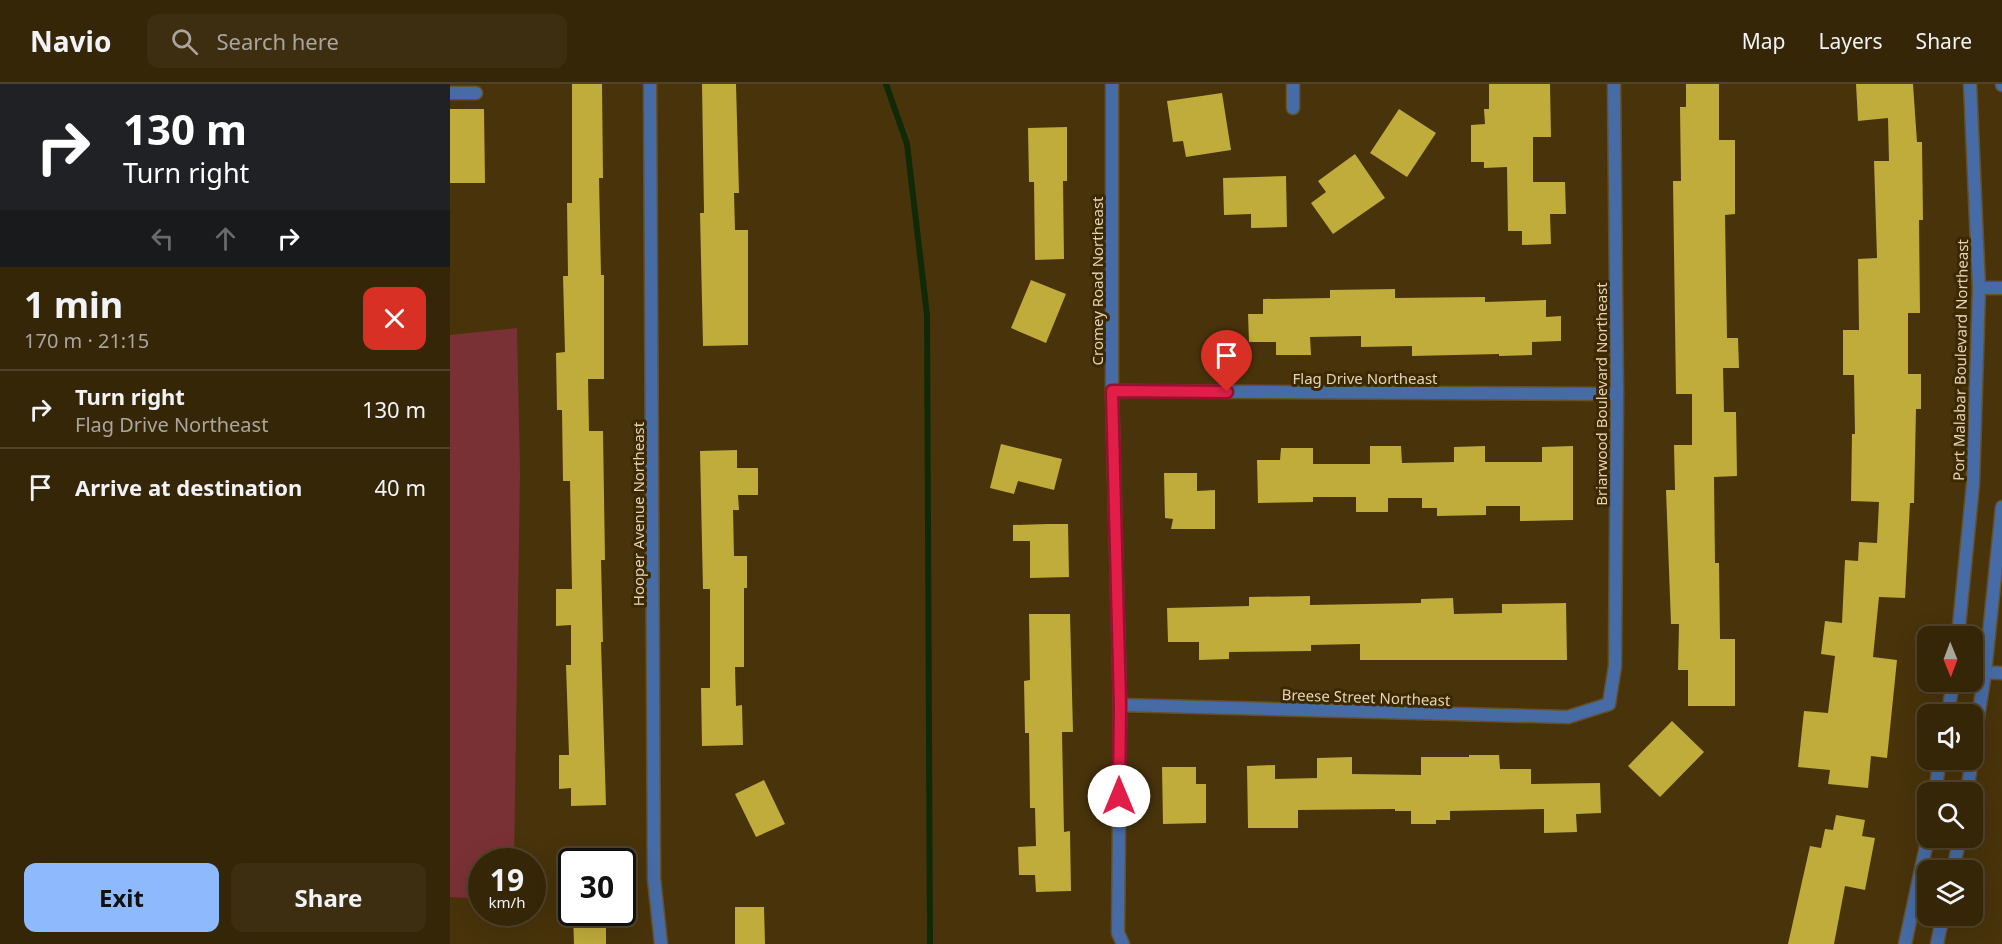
<!DOCTYPE html>
<meta charset="utf-8">
<style>
body{margin:0;font-family:"Noto Sans",sans-serif;background:#3d2e12;color:#f1f3f6;height:100vh;display:flex;flex-direction:column;font-size:22px;white-space:nowrap}
*{box-sizing:border-box;margin:0}
p{font-size:20px;color:#aaa59c}
.icon{flex:none;width:33px;height:33px;fill:none;stroke:currentColor;stroke-width:2;stroke-linecap:round;stroke-linejoin:round}
.map{position:relative;flex:1;overflow:hidden}
.sheet{display:flex;flex-direction:column;background:#362608;width:450px}
.sheet>*{flex:none}
.top-card{background:#202124;color:#fff;overflow:hidden}
.needle{width:39px;rotate:179deg}
.controls{position:absolute;left:1467px;top:542px;display:grid;gap:12px}
.controls a{display:grid;place-items:center;width:66px;height:66px;border-radius:12px;background:#362608;box-shadow:0 6px 24px #0002,0 0 0 2px #504329;font-size:30px}
.speed{position:absolute;left:18px;top:764px;display:flex;gap:12px;font-size:30px;font-weight:700;text-align:center}
.speed>*{display:grid;place-content:center;width:78px;height:78px;border-radius:50%;background:#362608;box-shadow:0 6px 24px #0002,0 0 0 2px #504329;line-height:1}
.speed small{font-size:15px;font-weight:400}
.speed .limit{border:3px solid #111;border-radius:9px;background:#fff;color:#111}
.pin{position:absolute;display:grid;place-items:center;width:51px;height:51px;color:#fff;margin:-62px -26px;border-radius:50% 50% 50% 0;rotate:-45deg;box-shadow:0 0 6px #0007}
.pin .icon{rotate:45deg}
.me{position:absolute;width:66px;margin:-33px;rotate:0deg;stroke-linejoin:round;filter:drop-shadow(0 0 4px #0008)}
.turn{display:flex;align-items:center;gap:21px;height:126px;padding:0 24px;font-size:27px}
.turn .icon{width:78px;height:78px;stroke-width:2.5}
.turn b{display:block;font-size:42px;line-height:51px}
.lanes{display:flex;align-items:center;height:57px;padding:0 24px;background:#0003;justify-content:center;gap:30px;direction:ltr}
.lanes .off{opacity:.35}
.round{display:grid;place-items:center;flex:none;width:63px;height:63px;border-radius:12px;background:#3d2e12}
.head{display:flex;align-items:center;justify-content:space-between;height:102px;padding:0 24px}
h1{font-size:36px;font-weight:700;line-height:45px}
.action{display:flex;gap:12px;margin-top:auto;padding:12px 24px}
.action a{flex:1;height:69px;border-radius:12px;background:#8eb9fc;color:#111;font-size:24px;font-weight:700;line-height:69px;text-align:center}
.action a+a{background:#3d2e12;color:#f1f3f6}
ul{padding:0;list-style:none}
li{display:flex;align-items:center;gap:18px;height:78px;padding:0 24px;border-top:2px solid #504329}
li div{flex:1}
li b{display:block;font-size:22px}
li em{font-style:normal}
header{display:flex;align-items:center;gap:36px;box-sizing:border-box;height:84px;padding:0 30px;background:#362608;border-bottom:2px solid #504329}
header strong{font-size:28px}
nav{display:flex;gap:33px;margin-inline-start:auto;font-size:21px}
.search{width:420px;height:54px;background:#3d2e12;display:flex;align-items:center;gap:15px;box-sizing:border-box;padding:0 21px;border-radius:12px;color:#aaa59c;font-size:22px}
main{display:flex;flex:1;min-height:0}
.map>svg:first-child{display:block}
.green{fill:#7a3135}
.lines{fill:none;stroke-linecap:round;stroke-linejoin:round}
.stream{stroke:#102a08;stroke-width:6}
.building{fill:#bfac3b}
.service-casing{stroke:#64502a;stroke-width:15}
.minor-casing{stroke:#64502a;stroke-width:15}
.tertiary-casing{stroke:#64502a;stroke-width:15}
.service{stroke:#466ba5;stroke-width:12}
.minor{stroke:#466ba5;stroke-width:12}
.tertiary{stroke:#466ba5;stroke-width:12}
.route-casing{stroke:#92132f;stroke-width:15}
.route{stroke:#e11d48;stroke-width:10}
.labels{text-anchor:middle;dominant-baseline:central;stroke-width:6;stroke-linejoin:round;paint-order:stroke}
.street-label{font-size:15px;fill:#e4d4ba;stroke:#3d2900}
</style>
<header>
<strong>Navio</strong>
<div class="search"><svg class="icon" aria-label="search" viewBox="0 0 24 24"><circle cx="10" cy="10" r="6"/><path d="M15 15l6 6"/></svg>Search here</div>
<nav><a>Map</a><a>Layers</a><a>Share</a></nav>
</header>
<main>
<section class="sheet">
<div class="top-card">
<div class="turn"><svg class="icon" aria-label="right" viewBox="0 0 24 24"><path d="M7 20v-9h11M14 6l5 5-5 5"/></svg><div><b>130 m</b>Turn right</div></div>
<div class="lanes"><svg class="icon off" aria-label="left" viewBox="0 0 24 24"><path d="M17 20v-9H6M10 6l-5 5 5 5"/></svg><svg class="icon off" aria-label="ahead" viewBox="0 0 24 24"><path d="M12 20V5M6 11l6-6 6 6"/></svg><svg class="icon" aria-label="right" viewBox="0 0 24 24"><path d="M7 20v-9h11M14 6l5 5-5 5"/></svg></div>
</div>
<div class="head"><div><h1>1 min</h1><p>170 m · 21:15</p></div><a class="round" style="background:#d93025;color:#fff"><svg class="icon" aria-label="close" viewBox="0 0 24 24"><path d="M6 6l12 12M18 6L6 18"/></svg></a></div>
<ul>
<li><svg class="icon" aria-label="right" viewBox="0 0 24 24"><path d="M7 20v-9h11M14 6l5 5-5 5"/></svg><div><b>Turn right</b><p>Flag Drive Northeast</p></div><em>130 m</em></li>
<li><svg class="icon" aria-label="arrive" viewBox="0 0 24 24"><path d="M6 21V4h12l-3 4 3 4H6"/></svg><div><b>Arrive at destination</b></div><em>40 m</em></li>
</ul>
<div class="action"><a>Exit</a><a>Share</a></div>
</section>
<div class="map">
<svg width="1552" height="860" viewBox="0 0 1552 860">
<rect width="100%" height="100%" fill="#48330b"/>
<polygon class="green" points="67,244 70,389 64,777 32,777 31,815 0,813 0,251"/>
<g class="lines">
<polyline class="stream" points="436,0 457,60 477,231 480,860"/>
</g>
<g class="building">
<polygon points="122,0 152,0 153,94 149,94 151,191 154,191 154,295 138,295 139,347 153,347 155,476 151,476 153,558 151,558 156,721 121,722 121,704 109,705 109,671 119,671 116,581 121,581 121,541 106,542 106,505 122,505 120,397 113,397 112,326 107,326 106,269 115,268 113,192 118,192 117,119 122,119"/>
<polygon points="252,0 286,0 289,109 284,109 285,146 298,146 298,261 253,262 250,129 254,129"/>
<polygon points="1039,0 1100,0 1101,53 1083,53 1083,98 1115,98 1116,130 1100,130 1101,160 1072,161 1072,147 1058,147 1057,83 1034,84 1034,78 1021,78 1021,41 1035,40 1034,25 1039,25"/>
<polygon points="1236,0 1269,0 1269,56 1285,56 1285,130 1275,131 1277,254 1288,254 1289,284 1273,284 1274,328 1286,328 1287,392 1264,393 1265,479 1269,479 1270,555 1285,555 1285,622 1238,622 1238,586 1228,586 1229,540 1221,540 1216,406 1225,406 1224,361 1242,361 1242,310 1226,310 1223,97 1231,97 1230,23 1236,23"/>
<polygon points="1406,0 1463,0 1467,58 1472,58 1473,136 1469,136 1470,229 1458,229 1458,290 1471,290 1471,325 1466,325 1464,419 1460,419 1455,514 1429,513 1423,573 1447,576 1437,674 1421,672 1418,704 1378,700 1380,686 1348,683 1354,627 1378,629 1385,572 1371,570 1375,537 1392,539 1395,476 1408,477 1409,458 1427,459 1429,418 1401,417 1402,350 1405,350 1404,291 1393,291 1393,246 1409,246 1408,175 1427,174 1424,77 1439,77 1438,34 1408,37"/>
<polygon points="772,9 781,66 736,73 733,57 723,58 717,17"/>
<polygon points="0,25 34,25 35,99 0,99"/>
<polygon points="949,25 986,49 957,93 920,69"/>
<polygon points="617,43 617,97 613,97 614,175 585,176 584,98 579,98 578,44"/>
<polygon points="905,70 935,114 883,150 861,119 876,108 868,97"/>
<polygon points="836,92 837,143 801,144 801,130 774,131 773,94"/>
<polygon points="581,196 616,210 596,259 561,244"/>
<polygon points="945,205 945,214 1035,213 1035,218 1096,216 1096,233 1111,232 1111,257 1082,258 1082,271 1049,272 1049,270 962,272 962,262 911,263 911,252 860,253 861,271 826,271 826,258 799,258 798,230 813,230 813,215 880,214 880,206"/>
<polygon points="551,360 612,375 604,406 568,397 564,410 540,404"/>
<polygon points="920,362 951,362 952,379 1004,378 1004,363 1035,362 1035,378 1092,378 1092,363 1123,362 1123,436 1070,437 1070,422 1036,422 1036,431 987,432 987,424 972,424 972,414 938,414 938,428 906,428 906,413 863,413 863,418 808,419 807,376 830,376 831,364 863,364 863,380 920,380"/>
<polygon points="287,366 287,384 308,384 308,411 288,411 289,426 283,426 284,472 297,472 297,504 294,504 294,583 285,583 286,622 292,621 293,661 252,662 251,604 260,604 260,505 253,505 250,367"/>
<polygon points="714,389 747,389 747,407 765,406 765,445 721,445 723,435 715,434"/>
<polygon points="598,440 618,440 619,493 580,494 580,457 563,457 563,441"/>
<polygon points="860,512 860,521 971,519 971,515 1003,514 1004,530 1052,529 1052,520 1116,519 1117,576 910,576 910,560 861,561 861,567 779,568 779,575 749,576 749,558 718,558 717,524 799,522 799,513"/>
<polygon points="579,530 620,530 623,648 612,648 614,748 620,747 621,807 586,808 585,791 569,791 568,763 586,762 585,724 580,724 579,649 575,649 574,597 580,596"/>
<polygon points="1222,637 1254,668 1210,713 1178,682"/>
<polygon points="1019,671 1049,671 1050,685 1081,685 1081,700 1150,699 1151,729 1126,730 1127,748 1094,749 1094,725 1000,727 1000,736 986,736 986,740 961,740 961,727 945,727 945,725 848,726 848,744 798,744 797,682 825,681 825,695 867,694 867,674 902,673 902,690 971,691 971,673 1019,673"/>
<polygon points="712,683 746,683 746,700 756,700 756,739 713,740"/>
<polygon points="314,696 335,740 306,753 285,710"/>
<polygon points="1386,731 1415,736 1412,752 1425,754 1415,806 1395,802 1384,860 1338,860 1360,762 1371,764 1375,745 1383,746"/>
<polygon points="285,823 314,823 315,860 285,860"/>
<polygon points="123,829 156,829 156,860 124,860"/>
</g>
<g class="lines">
<g class="service-casing">
<polyline id="service" points="0,9 26,9"/>
</g>
<g class="minor-casing">
<g id="minor">
<polyline points="200,0 204,795 211,860"/>
<polyline points="662,0 662,307 670,621 668,849 673,860"/>
<polyline points="843,24 843,0"/>
<polyline points="1529,204 1552,204"/>
<polyline points="662,307 1167,310"/>
<polyline points="1522,588 1552,589"/>
<polyline points="670,621 1118,633 1159,620 1165,582 1167,310 1164,0"/>
</g>
</g>
<g class="tertiary-casing">
<g id="tertiary">
<polyline points="1552,0 1552,1"/>
<polyline points="1508,552 1523,400 1529,204 1520,0"/>
<polyline points="1498,630 1503,597"/>
<polyline points="1522,671 1535,589 1552,423"/>
<polyline points="1485,708 1490,675"/>
<polyline points="1517,708 1522,675"/>
<polyline points="1503,786 1510,753"/>
<polyline points="1455,860 1478,753"/>
<polyline points="1487,860 1493,831"/>
</g>
</g>
<use href="#service" class="service"/>
<use href="#minor" class="minor"/>
<use href="#tertiary" class="tertiary"/>
</g>
<g class="lines">
<g class="route-casing">
<polyline id="route" points="669,712 670,621 662,307 777,308"/>
</g>
<use href="#route" class="route"/>
</g>
<g class="labels">
<g class="street-label">
<text transform="translate(647 197) rotate(-90)">Cromey Road Northeast</text>
<text transform="translate(1510 276) rotate(-89)">Port Malabar Boulevard Northeast</text>
<text x="915" y="294">Flag Drive Northeast</text>
<text transform="translate(1151 310) rotate(-90)">Briarwood Boulevard Northeast</text>
<text transform="translate(188 430) rotate(-90)">Hooper Avenue Northeast</text>
<text transform="translate(916 613) rotate(2)">Breese Street Northeast</text>
</g>
</g>
</svg>
<div class="controls">
<a><svg class="needle" viewBox="-14 -14 28 28"><path d="M0-13l5 13h-10z" fill="#e53935"/><path d="M0 13l5-13h-10z" fill="#aaa59c"/></svg></a>
<a><svg class="icon" aria-label="sound" viewBox="0 0 24 24"><path d="M4 9h4l5-4v14l-5-4H4zM17 9q2 3 0 6"/></svg></a>
<a><svg class="icon" aria-label="search" viewBox="0 0 24 24"><circle cx="10" cy="10" r="6"/><path d="M15 15l6 6"/></svg></a>
<a><svg class="icon" aria-label="layers" viewBox="0 0 24 24"><path d="M12 4l9 5-9 5-9-5zM3 14l9 5 9-5"/></svg></a>
</div>
<div class="speed"><div>19<small>km/h</small></div><div class="limit">30</div></div>
<div class="pin" style="left:777px;top:308px;background:#d93025"><svg class="icon" aria-label="arrive" viewBox="0 0 24 24"><path d="M6 21V4h12l-3 4 3 4H6"/></svg></div>
<svg class="me" style="left:669px;top:712px" viewBox="-20 -20 40 40"><circle r="19" fill="#fff"/><path d="M0-13L10 11 0 6-10 11z" fill="#e11d48"/></svg>
</div>
</main>
